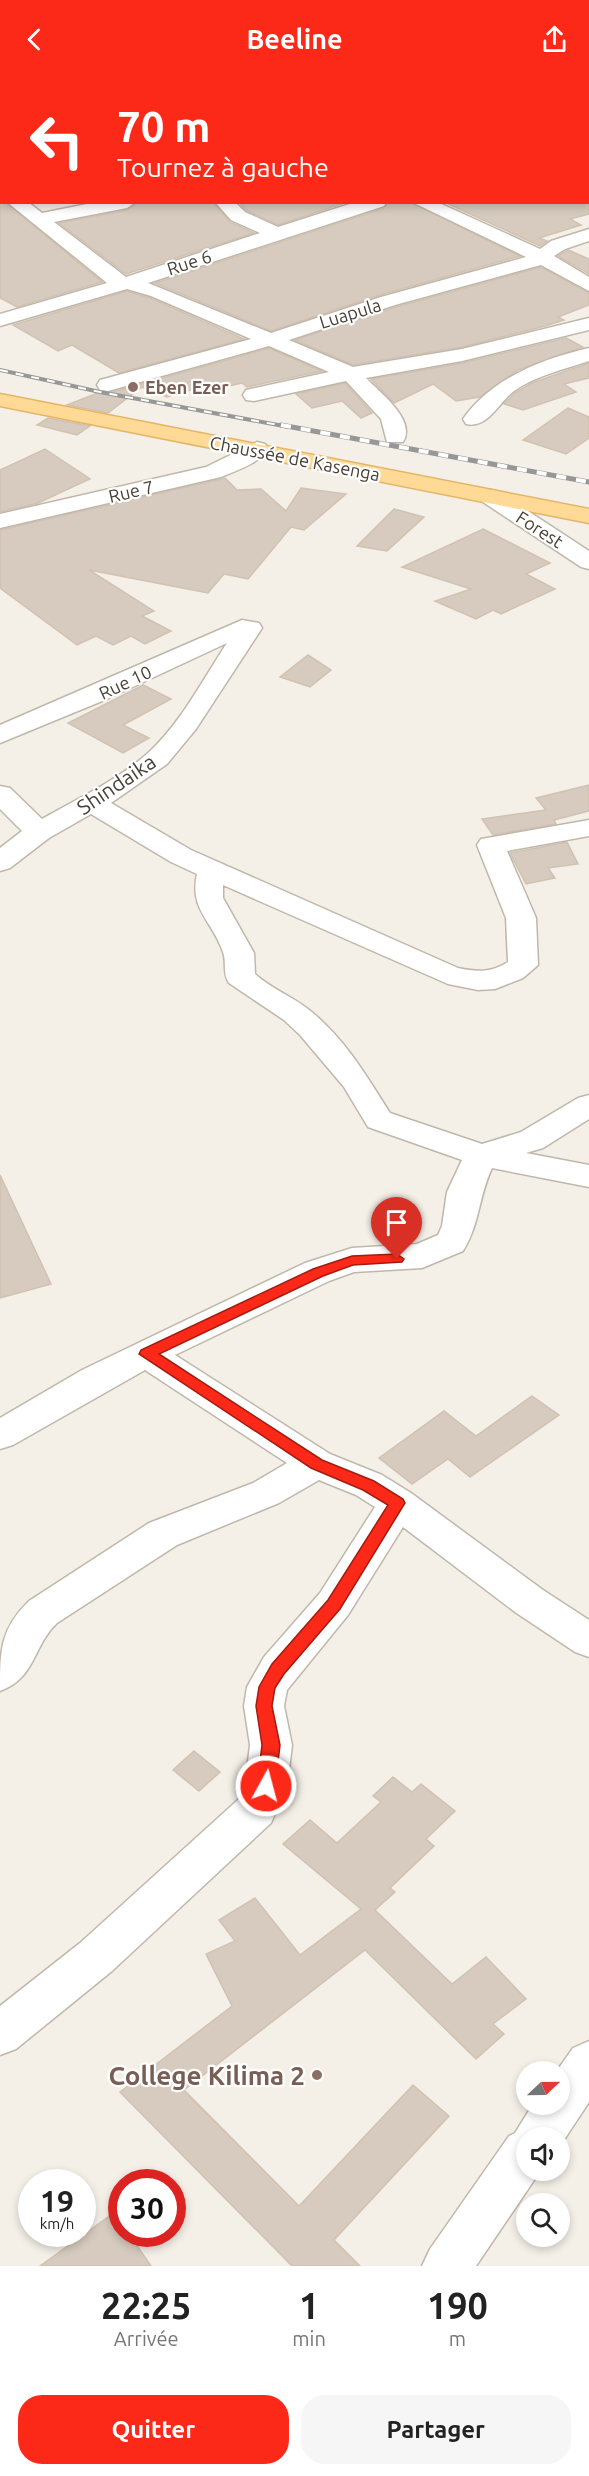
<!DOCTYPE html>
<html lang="fr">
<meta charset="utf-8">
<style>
body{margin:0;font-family:Ubuntu,sans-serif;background:#f6f6f6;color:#222;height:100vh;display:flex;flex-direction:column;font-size:22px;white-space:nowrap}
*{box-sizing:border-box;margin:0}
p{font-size:20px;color:#767676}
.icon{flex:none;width:33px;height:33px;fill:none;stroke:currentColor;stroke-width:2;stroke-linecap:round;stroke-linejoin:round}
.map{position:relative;height:2188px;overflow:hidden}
.drawer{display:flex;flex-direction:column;background:#fff;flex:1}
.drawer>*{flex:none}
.banner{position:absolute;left:0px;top:0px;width:590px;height:126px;box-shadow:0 3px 9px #0003;background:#fc2918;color:#fff;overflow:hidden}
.needle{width:39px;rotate:68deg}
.buttons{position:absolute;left:516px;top:1983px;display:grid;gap:12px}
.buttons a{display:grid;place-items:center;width:54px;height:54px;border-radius:50%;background:#fff;box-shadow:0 3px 9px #0003;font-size:30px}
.speed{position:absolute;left:18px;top:2091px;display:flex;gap:12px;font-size:30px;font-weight:700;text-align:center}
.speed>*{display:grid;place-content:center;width:78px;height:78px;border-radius:50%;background:#fff;box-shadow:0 3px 9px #0003;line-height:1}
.speed small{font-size:15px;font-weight:400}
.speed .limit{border:9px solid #d22;background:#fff;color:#111}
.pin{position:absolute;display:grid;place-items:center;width:51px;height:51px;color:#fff;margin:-62px -26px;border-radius:50% 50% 50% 0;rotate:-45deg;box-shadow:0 0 6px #0007}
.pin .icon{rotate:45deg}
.me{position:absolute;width:66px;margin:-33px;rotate:7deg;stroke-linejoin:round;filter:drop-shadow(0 0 4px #0008)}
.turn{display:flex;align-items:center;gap:21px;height:126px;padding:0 18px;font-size:27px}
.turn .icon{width:78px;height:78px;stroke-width:2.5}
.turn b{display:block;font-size:42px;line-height:51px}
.eta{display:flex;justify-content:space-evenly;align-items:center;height:102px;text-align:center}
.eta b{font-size:36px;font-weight:700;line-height:42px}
.cta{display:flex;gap:12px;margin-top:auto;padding:12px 18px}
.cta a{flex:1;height:69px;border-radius:24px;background:#fc2918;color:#fff;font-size:24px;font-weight:700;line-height:69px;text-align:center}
.cta a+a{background:#f6f6f6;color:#222}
header{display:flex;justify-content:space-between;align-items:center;height:78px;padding:0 18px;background:#fc2918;color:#fff;font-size:27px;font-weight:700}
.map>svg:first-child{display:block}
.building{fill:#d6cbbe;stroke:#d1c2b1;stroke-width:1.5}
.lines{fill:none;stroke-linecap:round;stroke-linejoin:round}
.minor-casing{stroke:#c0b7ab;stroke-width:3}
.major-casing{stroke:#e5b566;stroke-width:3}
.minor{fill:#fff;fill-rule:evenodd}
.major{fill:#ffda97;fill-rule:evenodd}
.rail-far1-casing{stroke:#979797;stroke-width:4}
.rail-casing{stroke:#979797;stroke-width:5}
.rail-far1{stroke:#fff;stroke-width:2;stroke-dasharray:8;stroke-linecap:butt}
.rail{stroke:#fff;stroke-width:4;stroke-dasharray:10;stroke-linecap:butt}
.route{fill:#fc2918;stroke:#a41b10;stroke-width:1.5}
.education-dot{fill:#8d6e63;stroke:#fff;stroke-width:2}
.labels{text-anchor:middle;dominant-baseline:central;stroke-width:4.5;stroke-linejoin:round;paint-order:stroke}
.far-street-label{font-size:18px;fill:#484037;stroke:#fff}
.far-education-label{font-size:18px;font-weight:bold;fill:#785e54;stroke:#fff;text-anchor:start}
.street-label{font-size:21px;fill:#484037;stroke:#fff}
.near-education-label{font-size:26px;font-weight:bold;fill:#785e54;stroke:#fff;text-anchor:end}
</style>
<header><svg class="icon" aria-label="back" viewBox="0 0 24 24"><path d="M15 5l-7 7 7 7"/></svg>Beeline<svg class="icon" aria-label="share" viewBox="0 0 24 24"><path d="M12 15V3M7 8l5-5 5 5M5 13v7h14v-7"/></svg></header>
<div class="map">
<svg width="589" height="2188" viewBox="0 0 589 2188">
<rect width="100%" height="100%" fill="#f4f0e8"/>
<g class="building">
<polygon points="0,117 2,124 5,124 102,204 17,229 0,220"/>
<polygon points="138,124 213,124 230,144 254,155 126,196 59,145 127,132"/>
<polygon points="239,124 347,124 278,147 246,132"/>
<polygon points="388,124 410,124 520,178 380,217 271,253 155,205 385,130"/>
<polygon points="444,124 589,124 589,136 570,141 581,147 539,160 547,163 540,168"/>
<polygon points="568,172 589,181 589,196 558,178"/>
<polygon points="541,189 589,215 589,227 558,239 564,242 545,248 462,269 353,287 295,262 396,229"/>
<polygon points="127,213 150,220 244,261 119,295 72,267 58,273 13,247"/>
<polygon points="566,260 583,269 518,292 480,319 456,323 433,306 394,325 371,301 463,285"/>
<polygon points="269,270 322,293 247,309 242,305 199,315 194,311 167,319 142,309 108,335 67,327 100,314 109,315"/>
<polygon points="589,285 589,300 564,306 576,314 523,332 504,326 515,315 532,305"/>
<polygon points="345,305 372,335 361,340 342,323 312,330 296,316"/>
<polygon points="568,330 589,339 589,360 566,376 523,362"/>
<polygon points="48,340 90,348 77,357 37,347"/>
<polygon points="45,371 90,401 38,425 0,434 0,392"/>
<polygon points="225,400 237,412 261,411 286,433 301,410 346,416 304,452 291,449 248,501 224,496 208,515 89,492 154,533 142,538 171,553 145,566 131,558 113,567 96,558 77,567 0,510 0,452"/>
<polygon points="394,431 424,439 387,473 357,468"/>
<polygon points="483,451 550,485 526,496 555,511 501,536 493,532 476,541 435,523 471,511 402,489"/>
<polygon points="308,577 331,592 310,609 280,599"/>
<polygon points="143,607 171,621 123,647 149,660 123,675 68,645"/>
<polygon points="589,707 589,733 554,742 556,746 493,757 482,741 546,732 536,720"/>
<polygon points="567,764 578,786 548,790 555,800 526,806 510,775"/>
<polygon points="0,1097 51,1206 0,1220"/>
<polygon points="532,1318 559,1337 470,1399 448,1381 412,1406 379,1380 444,1333 476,1358"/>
<polygon points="194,1673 220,1694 199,1713 173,1692"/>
<polygon points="393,1699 412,1714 421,1706 455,1733 426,1761 434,1768 390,1810 395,1814 375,1832 452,1906 486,1879 526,1921 493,1946 504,1956 476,1981 365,1872 184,2012 299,2128 413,2007 449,2038 334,2162 360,2188 292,2188 120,2014 232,1928 206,1876 235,1863 219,1842 255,1820 300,1877 361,1831 283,1766 310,1742 337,1765 381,1724 373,1718"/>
<polygon points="115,2134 122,2144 122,2156 129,2156 151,2188 40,2188"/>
</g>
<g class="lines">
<g class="minor-casing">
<g id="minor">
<polygon points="113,0 135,0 112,2"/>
<polygon points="355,0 375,0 354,2"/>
<polygon points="451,0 471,0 450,2"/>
<polygon points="589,0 589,11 588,11 588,2 583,2"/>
<rect x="0" y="21" width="2" height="10"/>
<rect x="588" y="53" width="1" height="10"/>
<polygon points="0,56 2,56 0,67"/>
<path d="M7 124H28L42 135 97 124H136L127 130 54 144 126 199 260 155 231 142 215 124H235L245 134 278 149 356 124H386L384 128 148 205 271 255 381 219 526 179 412 124H437L540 171 551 163 589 151V163L565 171 554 178 589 199V213L541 187 395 227 289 262 353 289 462 271 589 240V252L462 283 366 300C379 314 417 342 403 364H387L381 341 346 303 254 323 246 322 243 317 246 312 329 294 269 268 108 313 100 312 97 307 100 302 251 261 151 218 127 211 0 248V236L107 205Z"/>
<path d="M589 270V283C565 291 535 298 514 313 498 325 488 351 466 346L463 341C492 300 542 281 589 270Z"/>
<path d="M257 364 265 366 268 371C258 386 237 392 221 399L0 450V436L206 389Z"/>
<polygon points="491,412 499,414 589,473 589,491 581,489 483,424 480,419 483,414"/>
<path d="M242 542 259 545 262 550 196 651 167 686 111 725 191 772 458 890C477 894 491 895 508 884L506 840 477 767 481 761 589 742V758L507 773 536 840 538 887 523 900 495 911 478 912 448 906 223 807V820L254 875 255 896C273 912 296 920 313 935 347 964 367 999 390 1035L482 1066 521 1054 578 1020 589 1017V1041L543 1070 526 1075 589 1087V1109L492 1090C478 1120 480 1146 463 1173L422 1190 354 1194 329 1203 175 1277 330 1376 382 1397 411 1415 543 1512 589 1542V1579L575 1574 515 1534 403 1449 348 1537 287 1612 284 1628 292 1667 287 1708 271 1745 112 1893 16 1971 0 1977V1928L80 1865 240 1720 245 1708 250 1667 244 1628 247 1609 264 1579 320 1515 375 1429 356 1417 319 1402 279 1425 177 1467 57 1545C32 1569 36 1600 0 1613 0 1573 0 1551 29 1523L149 1445 253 1405 287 1385 145 1292 13 1367 0 1371V1340L82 1292 305 1185 352 1170 417 1166 438 1157 442 1148 447 1114 462 1082 368 1049 344 1009 300 957 284 942 229 905C222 895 227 885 223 874 212 842 189 832 197 796L171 784 91 736 49 760 10 790 0 793V770L22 753 0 731V708L10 710 42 741C77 721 118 702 148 675 181 645 203 601 227 565L107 621 0 665V647Z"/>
<polygon points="589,1963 589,2024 560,2068 560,2060 526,2060 526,2092 541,2092 476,2188 422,2188 430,2171 509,2058 515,2055 533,2026 560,2026 560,1994 556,1994 573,1970"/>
</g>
</g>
<g class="major-casing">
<polygon id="major" points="0,316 589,431 589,445 0,328"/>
</g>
<use href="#minor" class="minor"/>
<use href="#major" class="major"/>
<g class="rail-far1-casing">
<polyline id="rail-far1" points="0,292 100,314 289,349"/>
</g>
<g class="rail-casing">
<polyline id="rail" points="281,347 589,404"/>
</g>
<use href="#rail-far1" class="rail-far1"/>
<use href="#rail" class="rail"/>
</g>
<polygon class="route" points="397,1176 404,1181 402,1184 353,1187 323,1198 159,1276 322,1382 374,1403 403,1421 405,1425 340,1531 284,1596 275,1610 272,1628 280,1667 275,1708 272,1713 266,1715 260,1713 257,1708 262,1667 256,1628 259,1609 272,1586 328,1522 388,1427 363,1412 311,1390 139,1276 141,1272 313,1191 352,1178"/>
<g class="education-dot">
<circle cx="133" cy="309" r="6"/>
<circle cx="317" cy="1997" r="6"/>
</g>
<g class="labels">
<g class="far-street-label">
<text transform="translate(189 184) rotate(-18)">Rue 6</text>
<text transform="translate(350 235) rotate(-17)">Luapula</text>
<text transform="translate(295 380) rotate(11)">Chaussée de Kasenga</text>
<text transform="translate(131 413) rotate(-13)">Rue 7</text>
<text transform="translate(540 451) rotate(33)">Forest</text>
<text transform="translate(125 604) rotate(-25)">Rue 10</text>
</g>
<g class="far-education-label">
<text x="145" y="309">Eben Ezer</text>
</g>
<g class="street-label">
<text transform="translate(116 706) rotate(-34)">Shindaika</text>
</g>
<g class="near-education-label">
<text x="305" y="1997">College Kilima 2</text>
</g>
</g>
</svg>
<div class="buttons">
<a><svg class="needle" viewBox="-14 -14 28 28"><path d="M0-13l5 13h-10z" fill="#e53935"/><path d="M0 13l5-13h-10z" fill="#767676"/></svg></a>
<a><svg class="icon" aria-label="sound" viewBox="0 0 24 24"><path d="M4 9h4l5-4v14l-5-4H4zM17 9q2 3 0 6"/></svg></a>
<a><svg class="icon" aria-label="search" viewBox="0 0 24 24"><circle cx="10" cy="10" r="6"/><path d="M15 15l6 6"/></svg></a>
</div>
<div class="speed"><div>19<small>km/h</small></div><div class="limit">30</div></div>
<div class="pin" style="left:397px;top:1181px;background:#d93025"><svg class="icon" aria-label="arrive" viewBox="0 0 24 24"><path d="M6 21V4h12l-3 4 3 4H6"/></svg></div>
<svg class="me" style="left:266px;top:1708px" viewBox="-20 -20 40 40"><circle r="17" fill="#fc2918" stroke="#fff" stroke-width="3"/><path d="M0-11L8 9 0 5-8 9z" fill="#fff"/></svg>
<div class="banner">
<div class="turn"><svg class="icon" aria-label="left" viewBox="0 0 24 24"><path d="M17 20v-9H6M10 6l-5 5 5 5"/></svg><div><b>70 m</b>Tournez à gauche</div></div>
</div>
</div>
<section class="drawer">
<div class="eta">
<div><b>22:25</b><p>Arrivée</p></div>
<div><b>1</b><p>min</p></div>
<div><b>190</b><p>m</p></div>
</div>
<div class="cta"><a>Quitter</a><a>Partager</a></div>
</section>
